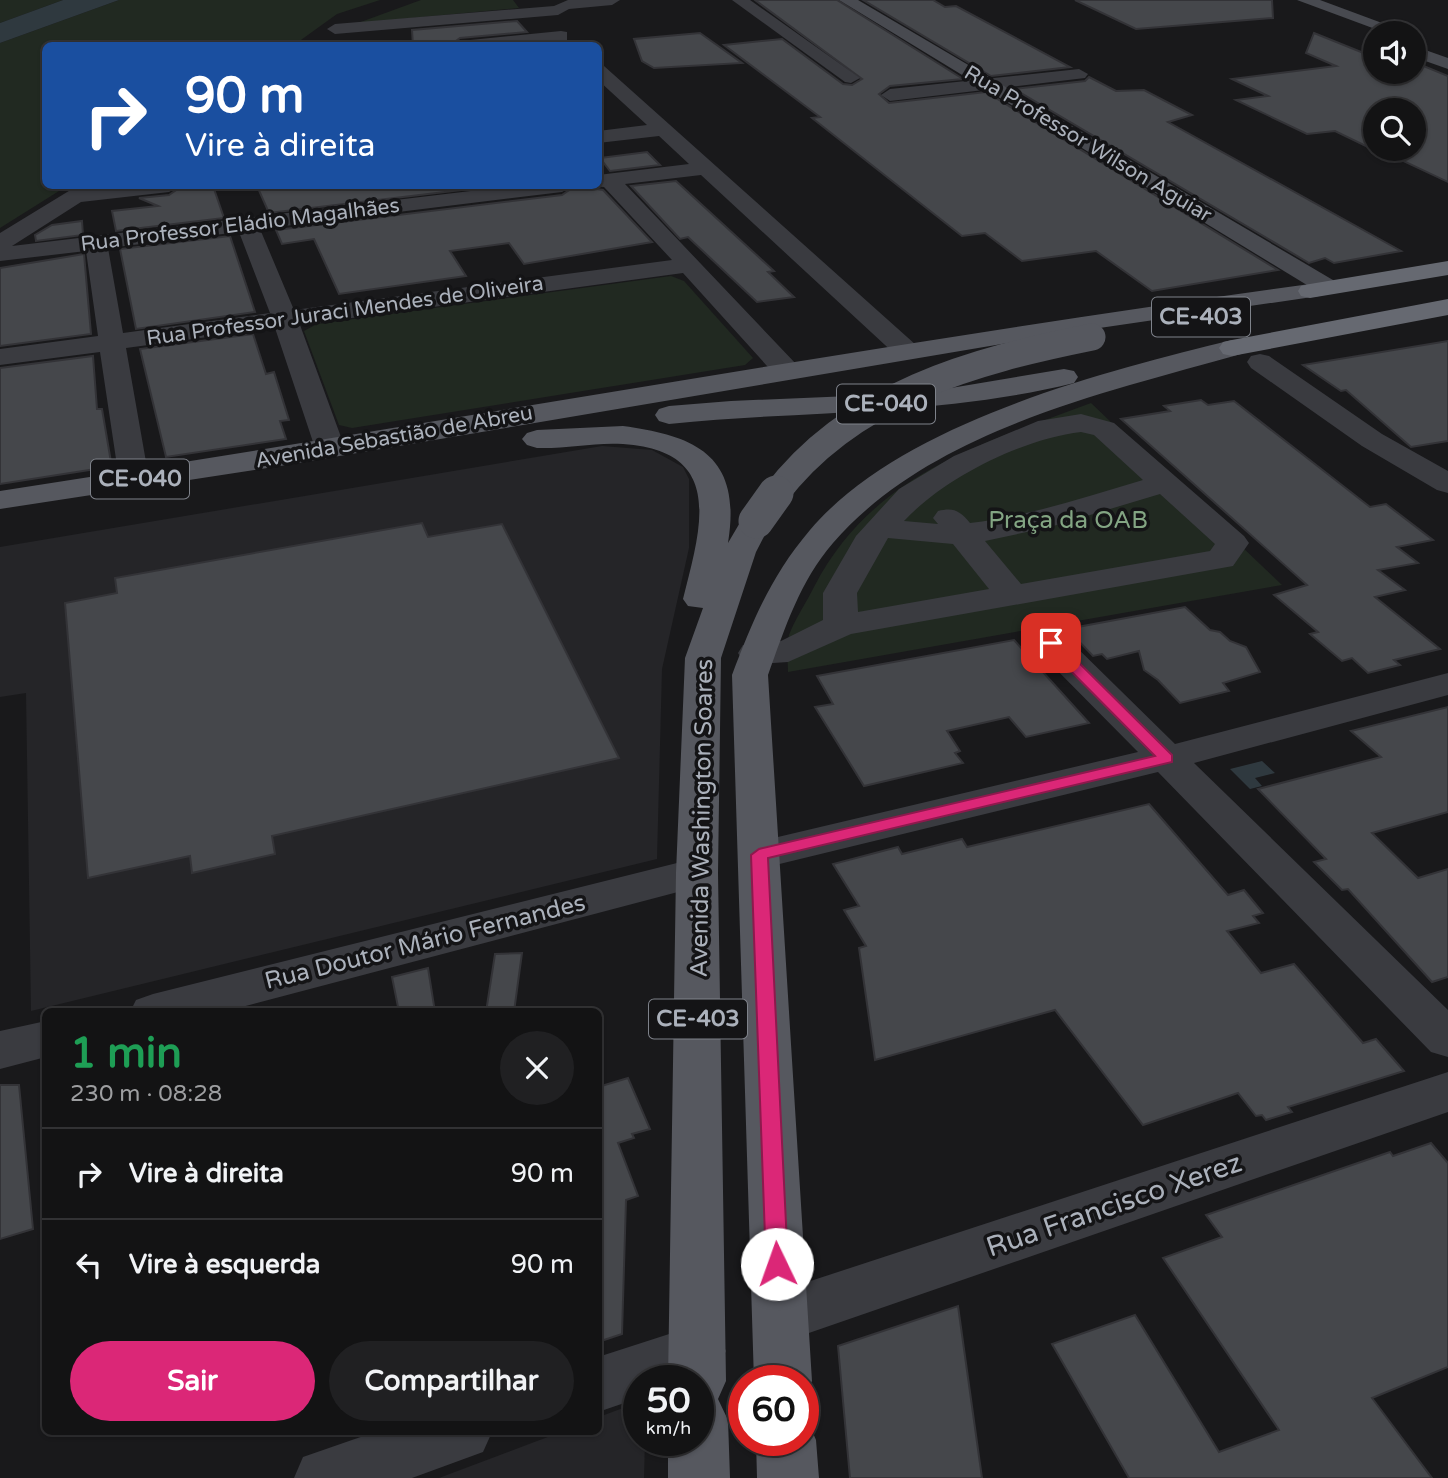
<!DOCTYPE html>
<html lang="pt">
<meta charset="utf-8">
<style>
body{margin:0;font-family:"Varela Round",sans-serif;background:#202022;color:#f1f3f6;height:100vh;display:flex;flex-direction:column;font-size:26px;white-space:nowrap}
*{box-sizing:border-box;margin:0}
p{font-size:23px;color:#9d9ea0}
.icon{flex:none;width:38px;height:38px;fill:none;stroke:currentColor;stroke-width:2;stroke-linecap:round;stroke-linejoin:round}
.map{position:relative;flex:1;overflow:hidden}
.sheet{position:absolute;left:42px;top:1008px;width:560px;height:427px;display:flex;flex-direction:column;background:#131314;border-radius:10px;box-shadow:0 2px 5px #0004,0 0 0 2px #323234}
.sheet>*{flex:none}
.hud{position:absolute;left:42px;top:42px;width:560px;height:147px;border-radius:10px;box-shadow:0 2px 5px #0004,0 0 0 2px #323234;background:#1a4fa0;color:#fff;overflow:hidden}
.fabs{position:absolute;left:1363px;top:21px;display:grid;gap:14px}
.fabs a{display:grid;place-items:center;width:63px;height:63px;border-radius:50%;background:#131314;box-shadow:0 2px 5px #0004,0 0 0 2px #323234;font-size:35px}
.speed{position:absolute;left:623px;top:1365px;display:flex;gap:14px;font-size:35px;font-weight:700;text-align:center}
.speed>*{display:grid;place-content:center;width:91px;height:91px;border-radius:50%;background:#131314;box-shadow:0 2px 5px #0004,0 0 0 2px #323234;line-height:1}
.speed small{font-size:18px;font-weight:400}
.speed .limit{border:10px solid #d22;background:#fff;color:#111}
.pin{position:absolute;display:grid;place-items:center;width:60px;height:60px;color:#fff;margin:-30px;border-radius:14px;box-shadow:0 4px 10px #0006}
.me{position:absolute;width:77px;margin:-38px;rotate:357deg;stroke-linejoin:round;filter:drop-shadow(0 0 5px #0008)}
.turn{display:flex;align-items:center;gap:24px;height:147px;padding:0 28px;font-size:32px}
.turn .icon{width:91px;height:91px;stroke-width:2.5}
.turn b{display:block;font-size:49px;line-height:60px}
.round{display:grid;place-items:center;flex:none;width:74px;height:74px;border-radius:37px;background:#202022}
.summary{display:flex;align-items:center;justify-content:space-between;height:119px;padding:0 28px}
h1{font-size:42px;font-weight:800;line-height:52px;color:#1e9e55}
.button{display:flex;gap:14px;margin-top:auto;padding:14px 28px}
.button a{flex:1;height:80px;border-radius:42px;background:#db2777;color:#fff;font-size:28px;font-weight:800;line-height:80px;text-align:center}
.button a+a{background:#202022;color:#f1f3f6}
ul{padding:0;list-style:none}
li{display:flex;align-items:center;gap:21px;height:91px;padding:0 28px;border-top:2px solid #323234}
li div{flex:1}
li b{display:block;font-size:26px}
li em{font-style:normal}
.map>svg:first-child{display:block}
.built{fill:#252528}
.green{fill:#212921}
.water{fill:#2f393f}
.building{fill:#45474b;stroke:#333337;stroke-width:2}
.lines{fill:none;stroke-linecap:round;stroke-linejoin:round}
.street{fill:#3a3b40;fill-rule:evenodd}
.secondary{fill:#484a50;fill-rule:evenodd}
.primary{fill:#56585f;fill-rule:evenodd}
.highway{fill:#666971;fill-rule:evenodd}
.primary-bridge-far1{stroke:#56585f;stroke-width:27}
.primary-bridge{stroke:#56585f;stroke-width:35}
.route{fill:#db2777;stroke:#8e194d;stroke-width:2}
.labels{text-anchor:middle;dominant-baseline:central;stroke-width:7;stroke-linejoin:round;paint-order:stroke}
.far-street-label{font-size:21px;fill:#abb1bb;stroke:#141416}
.shield{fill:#141416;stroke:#7e828a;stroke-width:2}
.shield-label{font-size:23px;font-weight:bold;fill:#abb1bb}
.park-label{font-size:24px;fill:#83a583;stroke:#141416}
.street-label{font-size:24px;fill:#abb1bb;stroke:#141416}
.near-street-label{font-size:28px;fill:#abb1bb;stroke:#141416}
</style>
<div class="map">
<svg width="1448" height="1478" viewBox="0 0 1448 1478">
<rect width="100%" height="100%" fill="#19191b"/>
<g class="built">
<polygon points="602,446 652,450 683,467 689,479 689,548 662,669 657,859 31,1011 26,693 0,697 0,547"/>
<polygon points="639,1402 639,1440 645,1440 644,1478 439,1478 561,1432 598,1432 599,1417"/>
</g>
<g class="green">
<polygon points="0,0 63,0 0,23"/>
<polygon points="119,0 380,0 337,14 294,45 46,46 46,186 67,186 0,228 0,43"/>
<polygon points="421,0 513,0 519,8 358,23"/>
<polygon points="671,276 684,281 753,358 745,365 352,428 339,425 304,331 317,324"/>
<path d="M1091 403 1282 585 788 672C788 661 786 646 789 635 795 619 806 603 814 587 873 473 980 445 1091 403Z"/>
</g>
<g class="water">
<polygon points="63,0 119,0 0,43 0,23"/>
<polygon points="1262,761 1275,773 1255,778 1262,786 1250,789 1230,769"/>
</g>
<g class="building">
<polygon points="755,0 837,0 963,79 890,86 879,94 889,103 986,92 1278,270 1152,291 1096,251 1022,261 985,233 962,236 812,118 820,117 724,45 782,39 843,84 852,85 862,79"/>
<polygon points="863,0 933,0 945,7 956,6 1070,67 991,76"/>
<polygon points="1075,0 1272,0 1273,18 1136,29"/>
<polygon points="517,21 527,32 460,38 449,46 413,46 412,30"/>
<polygon points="700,33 742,63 654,68 642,61 634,39"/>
<polygon points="1314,33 1376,58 1376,72 1414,73 1414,62 1448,76 1448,182 1378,149 1414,149 1414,110 1376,110 1376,148 1372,149 1335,131 1307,134 1236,100 1268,96 1232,79 1336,66 1306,53"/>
<polygon points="1089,77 1116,91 1144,90 1192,115 1168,122 1401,251 1334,263 1325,258 1309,263 1014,89 1085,81"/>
<polygon points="647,152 660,165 610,171 600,158"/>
<polygon points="676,181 774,271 768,272 794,297 757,302 688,237 680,239 631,186"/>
<polygon points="182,186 213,186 224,218 116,231 112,211 158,206 139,198 169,195"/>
<polygon points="257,186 495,186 269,213"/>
<polygon points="575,186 603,190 652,242 524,264 509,243 450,251 466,276 339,294 314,239 282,244 276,230 562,195"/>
<polygon points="82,221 83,235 36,241 35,235 52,225"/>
<polygon points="230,236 255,312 136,329 120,249"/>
<polygon points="84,254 91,334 0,346 0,268"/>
<polygon points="253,334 266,374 274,372 289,420 280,421 286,439 166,457 140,349"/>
<polygon points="1448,341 1448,441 1411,447 1346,390 1341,391 1303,365"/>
<polygon points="93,356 97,409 102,409 111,462 102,468 0,484 0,368"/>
<polygon points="1201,400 1208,405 1234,401 1370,507 1386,504 1433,540 1397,547 1418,563 1378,570 1405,590 1375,597 1440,649 1394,660 1400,665 1368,673 1352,658 1342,661 1310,634 1318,632 1274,595 1307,585 1121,419 1170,411 1164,406"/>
<polygon points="422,523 428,537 502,524 619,758 272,836 275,854 192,873 190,856 88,878 65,603 117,593 115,578"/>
<polygon points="1185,607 1210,630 1220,632 1230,641 1246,647 1260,672 1223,683 1229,691 1180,703 1158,680 1144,670 1139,651 1107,659 1102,654 1093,656 1067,629"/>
<polygon points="1014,640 1089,723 1026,737 1009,717 947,731 960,751 955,753 963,763 864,786 815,707 833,704 817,676"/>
<polygon points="1448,707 1448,812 1372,833 1418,878 1448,869 1448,977 1432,982 1348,889 1342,890 1314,862 1326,859 1258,789 1381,757 1351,731"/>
<polygon points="1149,804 1228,895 1244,890 1263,913 1253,916 1259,923 1227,931 1261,973 1294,964 1363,1043 1376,1039 1404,1071 1288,1107 1292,1112 1266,1120 1262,1115 1256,1116 1238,1093 1143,1125 1055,1010 875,1060 859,948 866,946 844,910 859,906 833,864 898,847 902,854 962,839 967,847"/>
<polygon points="522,953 514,1012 486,1012 495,954"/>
<polygon points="428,968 435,1012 399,1012 392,977"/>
<polygon points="628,1078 650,1129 632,1134 634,1138 618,1143 638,1196 626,1200 622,1334 598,1342 598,1087"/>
<polygon points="0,1085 19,1085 33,1229 0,1239"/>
<polygon points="1431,1143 1448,1163 1448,1367 1372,1398 1432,1478 1129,1478 1052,1344 1135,1315 1219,1452 1279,1430 1163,1258 1222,1237 1206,1215 1390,1152 1393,1156"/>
<polygon points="958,1306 982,1478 850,1478 838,1346"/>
</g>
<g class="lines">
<g class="street">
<polygon points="568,0 620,0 612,5 569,9 558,15 335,34 327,29 335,24 554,6"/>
<polygon points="732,0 750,0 860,78 851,83 845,82"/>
<polygon points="561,31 567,32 567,40 516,46 452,46 460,41"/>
<path d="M598 65 604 66 916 345 920 351 916 357H898L701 175 625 184 797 365 801 371 797 377H777L683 273 300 325 345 448 340 454 330 457 320 454 315 448 275 328 126 348 149 479 145 485 134 488 123 485 119 479 100 352 0 365V349L98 336 86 251 0 261V233L77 186H180L169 192 81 202 12 246 513 186H573L562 192 260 229 294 310 672 260 604 187 591 186H598V175L689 164 659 136 598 143V131L647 125 598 80ZM239 232 270 313 123 333 108 248Z"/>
<polygon points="1079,69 1088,74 1085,78 890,101 881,95 890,89"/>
<polygon points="1260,354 1269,356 1382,434 1448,471 1448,493 1437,490 1362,446 1251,368 1247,362 1251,356"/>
<path d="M1081 414 1114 423 1244 536 1249 543 1233 566 851 634 788 662 756 664 743 661 738 653 743 645 781 641 823 620V593L856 536 899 489 954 456 1038 421ZM1081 432 1094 435 1143 480C1086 497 1030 516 970 523 960 511 954 507 938 511L933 518 938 524 904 521C944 478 1022 439 1081 432ZM1160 494 1215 544 1210 551 1021 584 985 541 1050 527ZM888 538 953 544 989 589 858 612 857 593Z"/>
<polygon points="1051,632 1064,635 1175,744 1448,673 1448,695 1194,763 1448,1010 1448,1057 1431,1052 1158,772 759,869 744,865 738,855 744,845 1138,752 1038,651 1033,643 1038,635"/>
<polygon points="697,858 712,863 718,873 712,883 223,1012 130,1012 136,1000 153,994"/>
<polygon points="46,1021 46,1057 0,1069 0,1031"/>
<polygon points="1448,1072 1448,1112 780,1343 760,1335 752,1317 760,1299 780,1291"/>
<polygon points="697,1325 717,1332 726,1351 717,1370 688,1381 639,1381 639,1398 598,1412 598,1357"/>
<polygon points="375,1432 492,1432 483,1452 412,1478 294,1478 303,1457"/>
</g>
<g class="secondary">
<polygon points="839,0 858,0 1338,283 1341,288 1338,293 1320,293"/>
<polygon points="1297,0 1320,0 1409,33 1386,33"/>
<polygon points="1414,46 1448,58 1448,69 1414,57"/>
</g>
<g class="primary">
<path d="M1310 284 1319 286 1322 291 1319 296 1079 331 280 466 0 509V491C437 424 872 344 1310 284Z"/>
<path d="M1232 340 1241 342 1245 348 1241 354C1104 393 931 430 833 543 800 581 785 628 768 675L812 1381 803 1401V1381H754L732 675C753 620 771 576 810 530 901 423 1099 373 1232 340Z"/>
<path d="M1064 369 1074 371 1078 377 1074 383C940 416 805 410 669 424L659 421 655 415 659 409 669 406 731 401 921 393Z"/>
<path d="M623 426C698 436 742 457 728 543L745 514 756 511 767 514 772 521 756 552 721 658 718 873 726 1381 718 1399 728 1420 730 1478H668V1440H698V1381H668L676 873 685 658 703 608 688 606 683 599C701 527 726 451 623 444 595 442 566 449 537 448L527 445 522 439 527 433 537 430Z"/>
<polygon points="803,1418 807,1419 816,1440 819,1478 757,1478 756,1440 803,1440"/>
</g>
<g class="highway">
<polygon points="1448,261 1448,275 1310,298 1301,296 1298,291 1301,286 1310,284"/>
<polygon points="1448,299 1448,315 1232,356 1223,354 1219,348 1223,342 1232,340"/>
</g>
<path class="primary-bridge-far1" d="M775 495C851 394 973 361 1092 337"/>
<polyline class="primary-bridge" points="756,521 776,493"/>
</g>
<polygon class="route" points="1051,639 1056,640 1172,755 1172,762 768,858 788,1264 785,1271 777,1274 769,1271 766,1264 751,855 759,849 1155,756 1046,646 1044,643"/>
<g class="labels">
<g class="far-street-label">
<text transform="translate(1088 144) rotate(31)">Rua Professor Wilson Aguiar</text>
<text transform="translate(240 225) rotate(-7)">Rua Professor Eládio Magalhães</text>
<text transform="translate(345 311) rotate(-8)">Rua Professor Juraci Mendes de Oliveira</text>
<text transform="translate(394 437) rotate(-10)">Avenida Sebastião de Abreu</text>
</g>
<g class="shield">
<rect x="1152" y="297.5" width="98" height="39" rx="5"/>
<rect x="837" y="384.5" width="98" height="39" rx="5"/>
<rect x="91" y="459.5" width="98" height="39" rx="5"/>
<rect x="649" y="999.5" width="98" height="39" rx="5"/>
</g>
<g class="shield-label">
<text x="1201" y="317">CE-403</text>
<text x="886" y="404">CE-040</text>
<text x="140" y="479">CE-040</text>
<text x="698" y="1019">CE-403</text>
</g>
<g class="park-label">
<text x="1068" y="520">Praça da OAB</text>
</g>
<g class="street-label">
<text transform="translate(702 818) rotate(-89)">Avenida Washington Soares</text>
<text transform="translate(425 942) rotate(-14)">Rua Doutor Mário Fernandes</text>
</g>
<g class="near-street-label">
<text transform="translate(1114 1205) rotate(-19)">Rua Francisco Xerez</text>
</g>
</g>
</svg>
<div class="fabs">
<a><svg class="icon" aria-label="sound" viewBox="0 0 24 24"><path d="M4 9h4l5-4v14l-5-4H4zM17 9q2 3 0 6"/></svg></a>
<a><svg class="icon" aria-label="search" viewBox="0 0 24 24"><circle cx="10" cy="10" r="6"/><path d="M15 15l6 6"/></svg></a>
</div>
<div class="speed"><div>50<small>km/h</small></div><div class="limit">60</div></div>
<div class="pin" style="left:1051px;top:643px;background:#d93025"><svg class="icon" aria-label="arrive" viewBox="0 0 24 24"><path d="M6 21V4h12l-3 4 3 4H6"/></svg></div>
<svg class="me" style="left:777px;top:1264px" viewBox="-20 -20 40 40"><circle r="19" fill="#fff"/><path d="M0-13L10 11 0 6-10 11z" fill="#db2777"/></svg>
<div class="hud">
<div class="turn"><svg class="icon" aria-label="right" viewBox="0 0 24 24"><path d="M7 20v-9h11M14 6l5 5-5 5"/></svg><div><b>90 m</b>Vire à direita</div></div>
</div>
<section class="sheet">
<div class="summary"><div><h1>1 min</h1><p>230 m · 08:28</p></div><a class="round"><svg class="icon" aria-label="close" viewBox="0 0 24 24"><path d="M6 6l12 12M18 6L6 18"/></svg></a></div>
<ul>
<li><svg class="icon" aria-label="right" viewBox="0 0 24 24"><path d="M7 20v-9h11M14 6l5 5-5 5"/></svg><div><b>Vire à direita</b></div><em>90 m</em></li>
<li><svg class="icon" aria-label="left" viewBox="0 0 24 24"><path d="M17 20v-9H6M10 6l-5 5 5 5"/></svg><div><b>Vire à esquerda</b></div><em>90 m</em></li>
</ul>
<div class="button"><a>Sair</a><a>Compartilhar</a></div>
</section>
</div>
